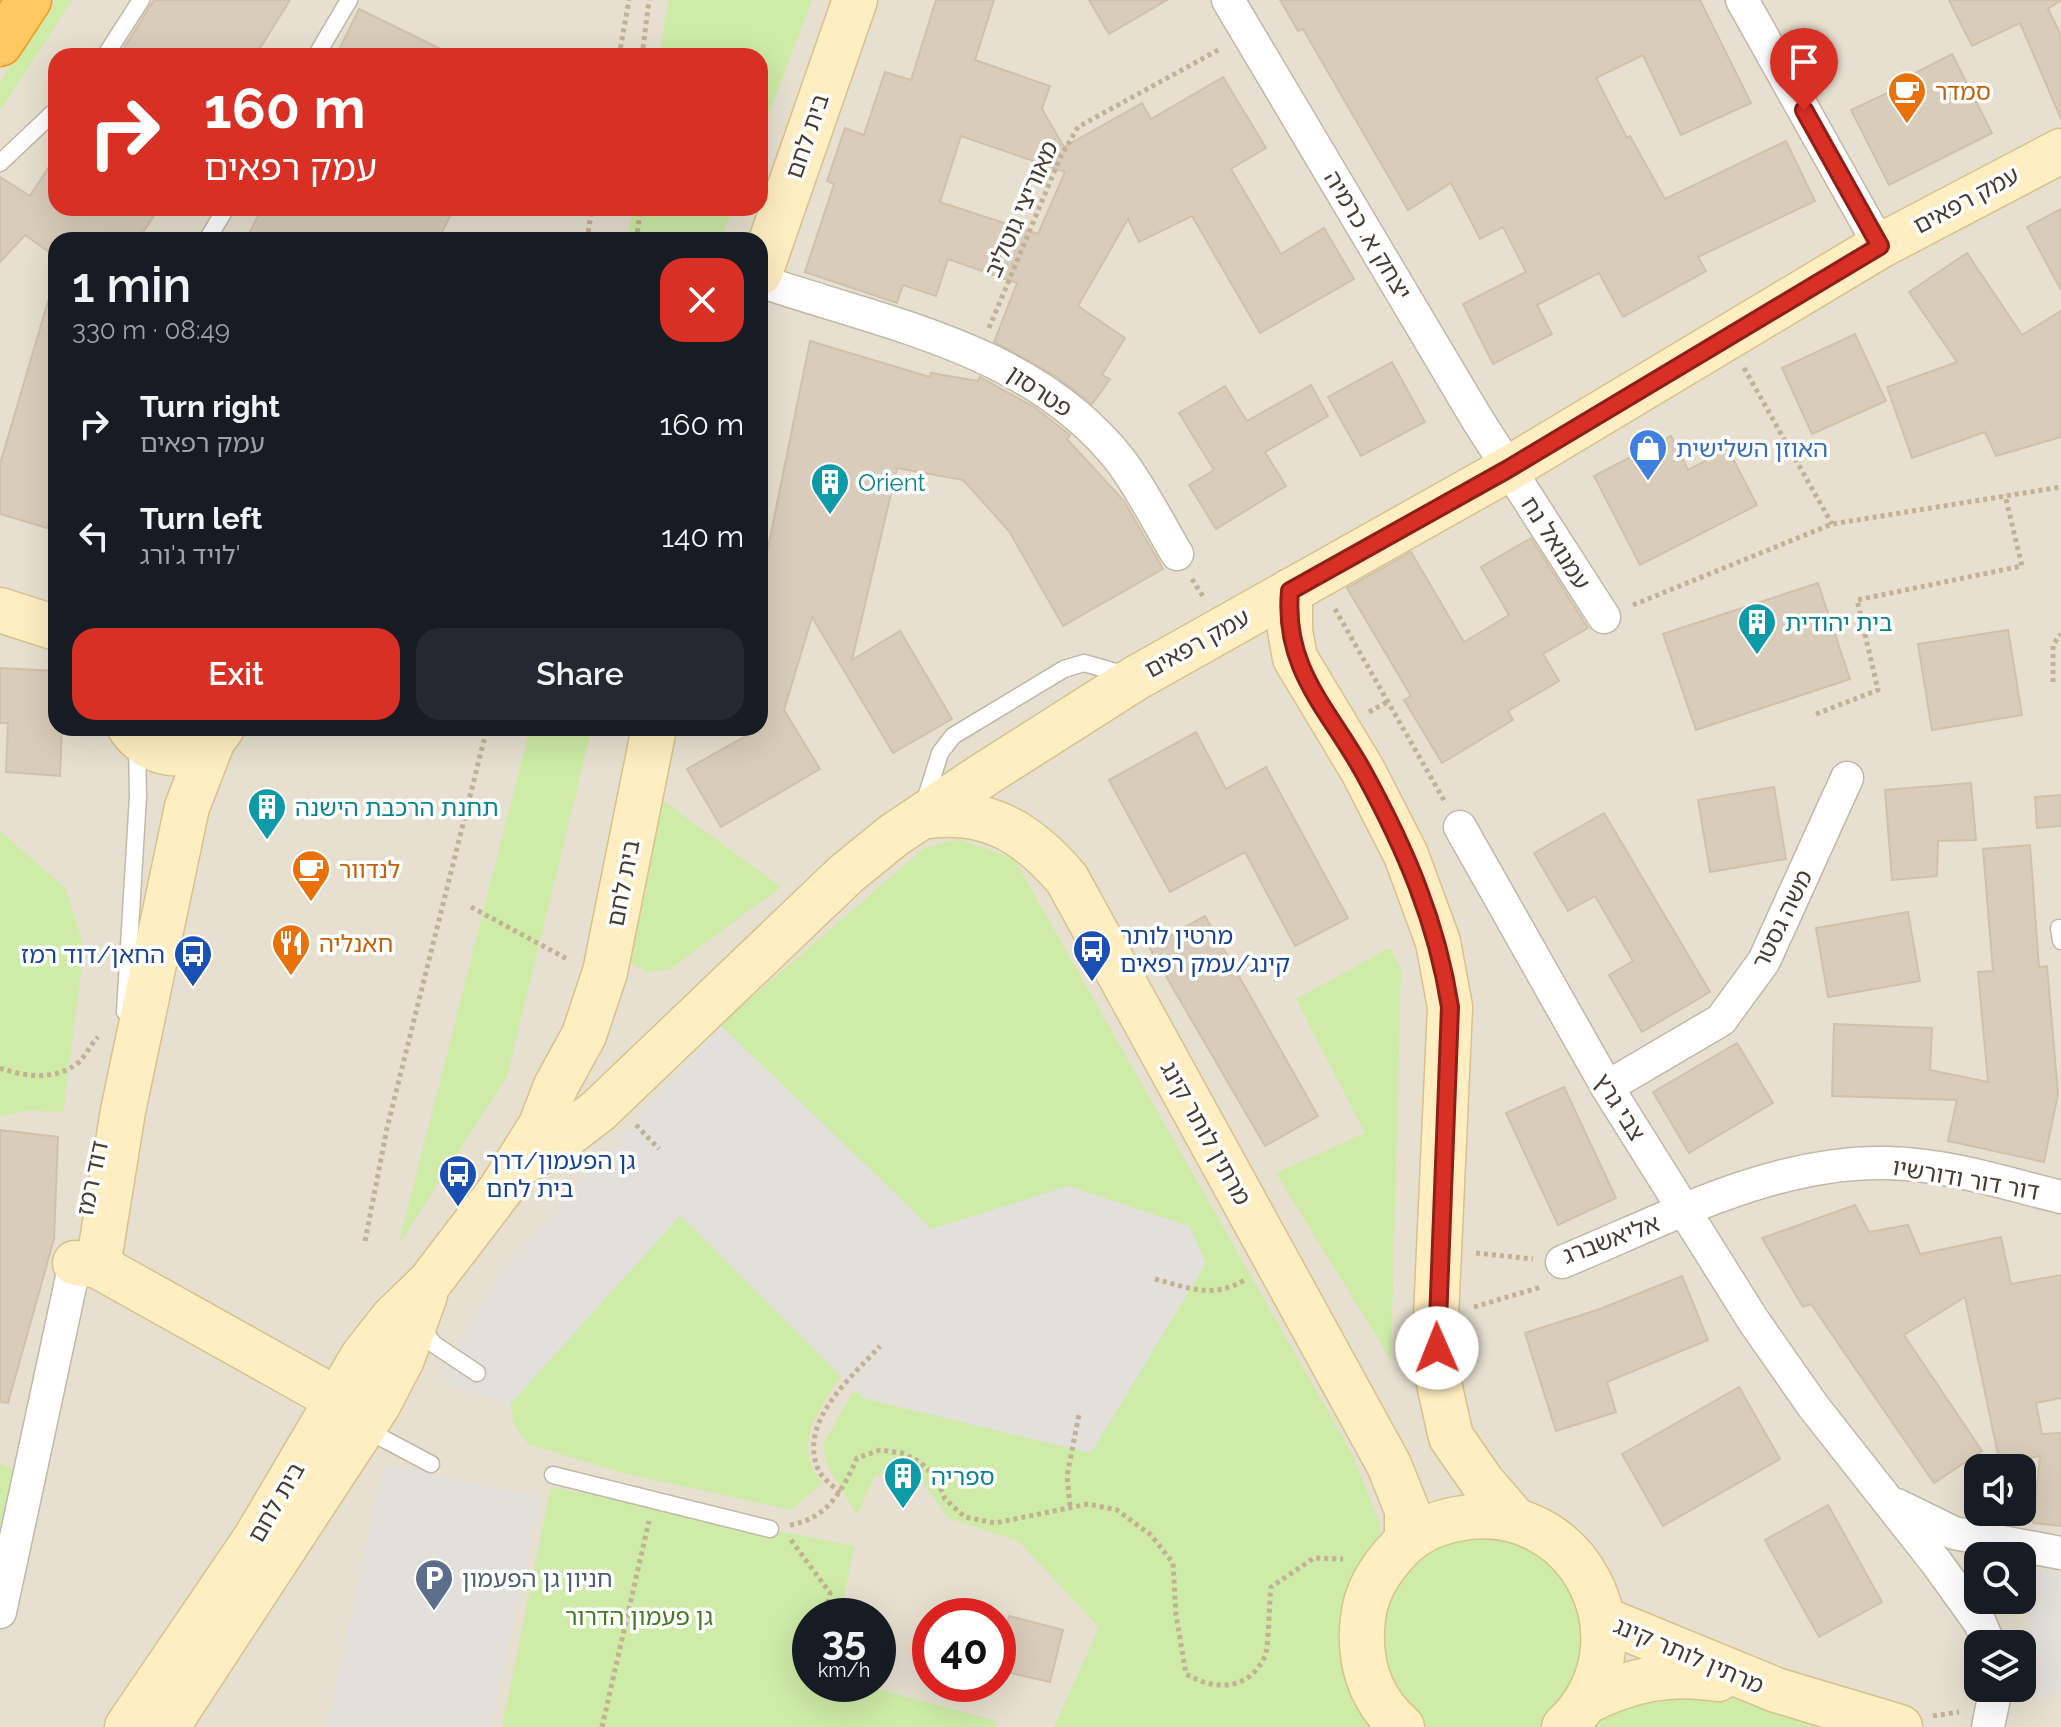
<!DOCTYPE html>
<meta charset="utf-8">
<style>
body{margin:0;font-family:Raleway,"Noto Sans Hebrew",sans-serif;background:#242831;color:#f1f3f6;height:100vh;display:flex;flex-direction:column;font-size:30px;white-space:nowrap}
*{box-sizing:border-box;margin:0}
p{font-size:26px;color:#9ea1a6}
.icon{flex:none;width:44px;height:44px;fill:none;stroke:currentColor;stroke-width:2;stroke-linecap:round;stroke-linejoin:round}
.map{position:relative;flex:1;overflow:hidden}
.panel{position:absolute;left:48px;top:232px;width:720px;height:504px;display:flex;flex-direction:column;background:#171b24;border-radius:24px;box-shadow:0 8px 32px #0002}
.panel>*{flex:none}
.top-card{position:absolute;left:48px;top:48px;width:720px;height:168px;border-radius:24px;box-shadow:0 8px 32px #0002;background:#d93025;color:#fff;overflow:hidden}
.tools{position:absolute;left:1964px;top:1454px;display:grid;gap:16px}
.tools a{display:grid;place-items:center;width:72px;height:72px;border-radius:16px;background:#171b24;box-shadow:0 8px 32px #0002;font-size:40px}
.speed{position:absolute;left:792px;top:1598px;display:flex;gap:16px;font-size:40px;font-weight:700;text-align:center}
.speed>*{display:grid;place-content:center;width:104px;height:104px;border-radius:50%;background:#171b24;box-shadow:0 8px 32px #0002;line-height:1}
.speed small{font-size:20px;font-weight:400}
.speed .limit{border:12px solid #d22;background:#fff;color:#111}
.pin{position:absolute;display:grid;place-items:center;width:68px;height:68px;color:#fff;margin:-82px -34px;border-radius:50% 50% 50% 0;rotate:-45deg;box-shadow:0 0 8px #0007}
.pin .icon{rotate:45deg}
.me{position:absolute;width:88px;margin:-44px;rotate:359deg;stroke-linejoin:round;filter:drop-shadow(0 0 6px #0008)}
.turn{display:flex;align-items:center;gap:28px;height:168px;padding:0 24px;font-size:36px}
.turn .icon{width:104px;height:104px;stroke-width:2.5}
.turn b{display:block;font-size:56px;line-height:68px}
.round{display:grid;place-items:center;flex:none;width:84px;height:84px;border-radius:24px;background:#242831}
.overview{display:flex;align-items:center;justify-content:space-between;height:136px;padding:0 24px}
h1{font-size:48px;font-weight:600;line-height:60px}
.button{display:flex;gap:16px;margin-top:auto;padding:16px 24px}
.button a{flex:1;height:92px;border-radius:24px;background:#d93025;color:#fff;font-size:32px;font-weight:600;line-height:92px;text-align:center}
.button a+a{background:#242831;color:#f1f3f6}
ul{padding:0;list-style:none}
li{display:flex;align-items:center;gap:24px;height:112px;padding:0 24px}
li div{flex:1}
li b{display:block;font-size:30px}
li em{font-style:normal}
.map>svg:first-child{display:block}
.residential{fill:#e7e0d0;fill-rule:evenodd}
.green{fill:#ceeba7}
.parking{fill:#e3e0dc}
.building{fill:#d9ccba;stroke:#d1c1aa;stroke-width:2;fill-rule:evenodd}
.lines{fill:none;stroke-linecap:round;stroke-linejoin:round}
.lane-casing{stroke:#c2b8a7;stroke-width:19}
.street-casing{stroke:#c2b8a7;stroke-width:35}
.secondary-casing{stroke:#d7c28e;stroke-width:47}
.highway-casing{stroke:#eb9d25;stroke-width:47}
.path{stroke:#c2b194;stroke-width:5;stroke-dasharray:4 4;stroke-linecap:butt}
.lane{stroke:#fff;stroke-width:16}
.street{stroke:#fff;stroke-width:32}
.secondary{stroke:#ffeec1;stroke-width:44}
.highway{stroke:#ffc762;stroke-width:44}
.route-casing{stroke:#8d1f18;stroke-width:20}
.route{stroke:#d93025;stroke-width:14}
.labels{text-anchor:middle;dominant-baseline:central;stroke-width:7;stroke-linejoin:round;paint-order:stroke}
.food-label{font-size:24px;fill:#c56008;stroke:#fff;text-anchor:start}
.street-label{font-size:24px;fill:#453d32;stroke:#fff}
.shop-label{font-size:24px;fill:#366cbe;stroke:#fff;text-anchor:start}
.culture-label{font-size:24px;fill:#0d838f;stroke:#fff;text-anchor:start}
.transit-label{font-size:24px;fill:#164399;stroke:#fff;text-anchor:start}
.service-label{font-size:24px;fill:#4e5e75;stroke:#fff;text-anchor:start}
.park-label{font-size:24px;fill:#467b21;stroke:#fff}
</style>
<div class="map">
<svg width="2061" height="1727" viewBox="0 0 2061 1727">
<rect width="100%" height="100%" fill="#f3eee3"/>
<path class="residential" d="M0 0H2061V1727H0ZM56 56H760V208H56ZM56 240H760V728H56ZM1978 1468H2022V1512H1978ZM1978 1556H2022V1600H1978ZM810 1616H878V1684H810ZM930 1616H998V1684H930ZM1978 1644H2022V1688H1978Z"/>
<g class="green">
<polygon points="55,0 72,0 0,111 0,82"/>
<polygon points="669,0 812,0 760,137 760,56 659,56"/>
<polygon points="633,208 733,208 721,240 627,240"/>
<polygon points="530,728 592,728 507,1076 398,1246"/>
<polygon points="658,797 781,887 670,969 647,972 632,964 624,951"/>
<polygon points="0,831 65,888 84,947 63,1113 32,1110 0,1116"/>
<polygon points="959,839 1014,859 1352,1454 1380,1524 1379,1727 1054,1727 1099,1627 1018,1541 948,1518 917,1473 875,1475 857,1515 828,1467 823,1445 854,1390 863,1398 1091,1453 1069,1186 932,1229 720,1025 924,848"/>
<polygon points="1390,948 1401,969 1391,1360 1276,1173 1365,1133 1296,999"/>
<path d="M680 1215 841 1376C818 1411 791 1445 822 1483L791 1510 623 1473 528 1444 514 1424 510 1404Z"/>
<polygon points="0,1464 14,1470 0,1534"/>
<polygon points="551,1487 854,1546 840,1616 810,1616 810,1684 859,1684 997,1721 996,1727 502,1727"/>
<polygon points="1514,1524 1598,1619 1558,1727 1408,1727 1388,1710 1373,1589 1419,1537"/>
<polygon points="1721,1695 1847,1727 1578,1727 1622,1699"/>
</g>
<g class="parking">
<polygon points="720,1025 932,1229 1069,1186 1189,1226 1206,1263 1091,1453 863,1398 681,1215 510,1404 438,1382 495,1279"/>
<polygon points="384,1464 541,1497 490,1727 327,1727"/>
<polygon points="2028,1569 2061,1573 2061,1692 2032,1698"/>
</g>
<g class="building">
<polygon points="154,0 290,0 255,56 119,56"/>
<path d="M936 0H994L975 60 1050 86 1042 109 1064 147 1142 103 1151 119 1223 77 1266 148 1231 169 1281 254 1324 228 1354 279 1260 333 1192 216 1139 242 1128 219 1078 306 1125 338 1102 375 1110 379 1092 404 1054 375 994 342 1017 283 948 259 936 296 903 285 897 303 805 272 834 184 827 181 845 128 864 135 885 72 911 80ZM961 136 1065 172 1038 234 940 202Z"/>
<polygon points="1089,0 1167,0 1109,34"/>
<polygon points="1280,0 1700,0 1751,103 1681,135 1643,55 1596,78 1627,138 1630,136 1665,199 1786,141 1815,201 1698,257 1706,271 1623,317 1599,273 1537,305 1552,334 1493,364 1463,304 1526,272 1503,227 1480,239 1451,183 1408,210 1303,29 1298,31"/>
<polygon points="1949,0 2061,0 2048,9 2061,35 2061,119 2020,23 1972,46"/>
<polygon points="359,9 455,56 336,56"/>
<polygon points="1952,54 1992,133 1889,185 1851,110 1913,81 1911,75"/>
<polygon points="56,156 56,208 159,208 138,240 56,240 56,257 25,235 0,262 0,177 30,196"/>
<polygon points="262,208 454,208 438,240 246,240"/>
<polygon points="2061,209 2061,290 2027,227"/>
<polygon points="1967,253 2022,335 2061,311 2061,437 1996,456 1985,432 1912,458 1887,387 1957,362 1909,292"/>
<polygon points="49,298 56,299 56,498 47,528 0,514 0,464"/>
<polygon points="1855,334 1886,401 1812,434 1782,368"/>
<polygon points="810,341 930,377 931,373 978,381 980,377 1034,407 1070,435 1067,439 1124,501 1163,569 1063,626 1009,531 963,480 897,468 852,660 900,631 952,719 893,753 812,617 784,710 820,769 721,827 687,769 760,728 760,587"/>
<polygon points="1392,362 1425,422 1361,456 1328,397"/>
<polygon points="1311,385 1328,416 1265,452 1286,486 1216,529 1189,485 1214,470 1179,413 1225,386 1247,421"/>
<polygon points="1671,436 1688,470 1728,449 1757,505 1640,565 1594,476"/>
<polygon points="1531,538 1588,628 1543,654 1559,681 1508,711 1513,720 1442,763 1404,700 1411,696 1347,588 1411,552 1464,642 1509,615 1481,567"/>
<polygon points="1818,583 1850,679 1696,730 1663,634"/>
<polygon points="2008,630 2022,715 1932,730 1918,644"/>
<polygon points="0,668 56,671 56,728 62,728 60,776 6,772 8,723 0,723"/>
<polygon points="1196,732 1226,789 1266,767 1348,918 1295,946 1245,852 1170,892 1109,780"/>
<polygon points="1971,783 1976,840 1938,841 1937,876 1892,880 1885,790"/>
<polygon points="1774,787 1786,859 1710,872 1698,800"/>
<polygon points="2061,795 2061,826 2037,828 2035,797"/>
<polygon points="1604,813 1710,992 1642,1032 1609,975 1633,961 1595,896 1568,911 1534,853"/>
<polygon points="2030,845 2039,967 2047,966 2058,1094 2044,1162 1948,1141 1957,1100 1832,1096 1834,1024 1932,1028 1930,1070 1988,1082 1978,972 1993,971 1983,849"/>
<polygon points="1908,912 1920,981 1828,997 1816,928"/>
<polygon points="1205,916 1318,1116 1265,1146 1149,947"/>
<polygon points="1737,1043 1773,1103 1689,1153 1653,1092"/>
<polygon points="1564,1087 1616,1198 1558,1225 1506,1113"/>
<polygon points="0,1130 58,1137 54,1239 8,1403 0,1402"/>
<polygon points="1855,1205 1869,1232 1908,1225 1920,1254 2001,1237 2011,1284 2061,1275 2061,1398 2036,1403 2042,1434 2061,1433 2061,1526 2033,1523 2040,1456 2000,1464 1965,1297 1904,1335 1982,1451 1934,1483 1811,1304 1803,1307 1762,1238"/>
<polygon points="1682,1276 1708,1340 1607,1382 1616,1412 1556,1431 1525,1333 1600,1309"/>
<polygon points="1739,1387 1780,1459 1663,1526 1622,1454"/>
<polygon points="1828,1505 1882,1602 1819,1637 1765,1540"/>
<polygon points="1009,1616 1063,1630 1050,1682 998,1670 998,1630 1005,1631"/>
</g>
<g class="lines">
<g class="lane-casing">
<g id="lane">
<polyline points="105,56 141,0"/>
<polyline points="316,56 349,0"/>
<polyline points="0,163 56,110"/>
<polyline points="207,240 226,208"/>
<polyline points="924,804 940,753 953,736 1064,669 1084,663 1130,676"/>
<polyline points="2059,928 2061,941"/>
<polyline points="125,1012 138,796 137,744"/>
<polyline points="420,1327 435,1345 477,1373"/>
<polyline points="365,1429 431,1464"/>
<polyline points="553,1475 770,1529"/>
</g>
</g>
<g class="street-casing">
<g id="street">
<polyline points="1228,0 1477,419 1604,617"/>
<polyline points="1742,0 1880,246"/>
<path d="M760 281C886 324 1033 349 1120 460 1142 489 1159 524 1177 554"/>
<polyline points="1460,827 1607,1087 1753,1320 1813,1406 1936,1562 1980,1623 1989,1644"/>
<polyline points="1607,1087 1721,1020 1764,961 1847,778"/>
<path d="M1562 1262C1664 1220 1774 1160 1887 1163 1946 1164 2004 1183 2061 1197"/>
<polyline points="1897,1505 1954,1533 2061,1553"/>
<polyline points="0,1612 75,1263"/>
<polyline points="1988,1727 1996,1688"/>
</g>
</g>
<g class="secondary-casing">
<g id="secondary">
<polyline points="760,273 855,0"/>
<polyline points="1290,591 1290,631 1295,658 1363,771 1406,855 1438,942 1450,1007 1436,1317 1438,1379 1451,1437 1483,1483 1515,1520"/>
<polyline points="0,610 56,628"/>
<path d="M130 728C153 761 200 763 222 728"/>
<path d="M921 817C986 807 1026 831 1067 879L1389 1465 1407 1510V1540"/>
<polyline points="515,1167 560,1140 598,1111 846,874 894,835 985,774 1136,678 1508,469 1880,246 2061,151"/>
<polyline points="75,1263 98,1266 336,1399 358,1420"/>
<polyline points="98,1266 123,1111 187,807 213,740"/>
<polyline points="1603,1619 1776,1690 1900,1727"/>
<path d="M1586 1702C1628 1680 1670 1671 1718 1679"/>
<polyline points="127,1727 255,1539 363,1356 393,1318 430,1282 501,1189 541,1125 556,1086 584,1035 605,972 654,728"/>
<polyline points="167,1727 378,1405 402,1359 425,1295"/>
<path d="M1402 1727C1369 1699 1358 1660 1363 1618 1366 1591 1380 1569 1399 1549 1414 1533 1435 1523 1457 1519 1578 1495 1654 1642 1564 1727"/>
</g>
</g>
<g class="highway-casing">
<polyline id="highway" points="0,44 29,0"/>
</g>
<g class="path">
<polyline points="619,56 629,0"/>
<polyline points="642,56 649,0"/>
<polyline points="587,240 592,208"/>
<polyline points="636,240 641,208"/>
<polyline points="989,328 1060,158 1078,127 1220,49"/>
<polyline points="1744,368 1832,524"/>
<polyline points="1192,579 1204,598"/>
<polyline points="1633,605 1832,524 2061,487"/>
<polyline points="1335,609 1445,802"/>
<polyline points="2053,682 2053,645 2061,634"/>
<polyline points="1369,712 1387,702"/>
<polyline points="1816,714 1878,690 1857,600 2022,566 2005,495"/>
<polyline points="471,907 569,960"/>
<path d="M0 1068C25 1077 57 1081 79 1062 86 1055 91 1044 98 1037"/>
<polyline points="636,1125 659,1149"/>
<polyline points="365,1241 387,1128 487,728"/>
<polyline points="1476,1253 1533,1259"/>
<path d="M1155 1279C1190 1288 1212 1299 1245 1280"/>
<polyline points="1474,1307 1541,1287"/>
<path d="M840 1493C833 1486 822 1478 818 1469 798 1421 852 1377 880 1346"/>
<polyline points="1070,1506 1067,1476 1079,1414"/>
<path d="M790 1525C827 1519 843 1490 857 1458L880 1450 902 1453 920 1462 936 1478 945 1499 965 1517 995 1523 1088 1504 1117 1510 1151 1535 1173 1563 1176 1615 1186 1674C1215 1691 1249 1691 1265 1656 1269 1647 1269 1602 1271 1587L1314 1558 1343 1559"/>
<polyline points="791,1540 830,1593 825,1616"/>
<polyline points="1933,1716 1959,1712"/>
<polyline points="602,1727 649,1521"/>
</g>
<use href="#lane" class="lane"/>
<use href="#street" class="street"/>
<use href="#secondary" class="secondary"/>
<use href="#highway" class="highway"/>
</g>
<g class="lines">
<g class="route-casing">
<path id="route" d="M1437 1348 1450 1007C1437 922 1405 848 1364 773 1329 709 1283 670 1290 591L1508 469 1880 246 1804 110"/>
</g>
<use href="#route" class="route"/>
</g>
<defs>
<g id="cafe-pin" transform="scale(2)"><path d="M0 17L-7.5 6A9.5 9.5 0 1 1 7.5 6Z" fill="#e8710a" stroke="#fff"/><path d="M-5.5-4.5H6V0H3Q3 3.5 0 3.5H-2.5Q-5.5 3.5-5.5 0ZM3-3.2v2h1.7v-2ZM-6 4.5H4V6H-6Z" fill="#fff"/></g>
<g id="shop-pin" transform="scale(2)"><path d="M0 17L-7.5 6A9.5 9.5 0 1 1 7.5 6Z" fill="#3f7fe0" stroke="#fff"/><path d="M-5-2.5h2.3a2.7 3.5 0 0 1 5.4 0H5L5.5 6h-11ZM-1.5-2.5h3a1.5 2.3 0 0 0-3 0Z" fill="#fff"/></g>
<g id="building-pin" transform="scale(2)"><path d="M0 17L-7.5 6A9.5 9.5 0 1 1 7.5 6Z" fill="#0f9aa8" stroke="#fff"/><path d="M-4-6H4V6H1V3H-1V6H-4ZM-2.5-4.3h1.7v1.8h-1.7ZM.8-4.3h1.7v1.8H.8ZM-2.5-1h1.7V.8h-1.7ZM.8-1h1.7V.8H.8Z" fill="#fff"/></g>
<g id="restaurant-pin" transform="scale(2)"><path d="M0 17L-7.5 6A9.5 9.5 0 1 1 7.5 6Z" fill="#e8710a" stroke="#fff"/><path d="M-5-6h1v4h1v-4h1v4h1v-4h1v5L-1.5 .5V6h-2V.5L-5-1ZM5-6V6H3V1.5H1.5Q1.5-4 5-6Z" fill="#fff"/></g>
<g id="bus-pin" transform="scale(2)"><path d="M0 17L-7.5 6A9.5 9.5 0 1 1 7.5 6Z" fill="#1a4fb4" stroke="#fff"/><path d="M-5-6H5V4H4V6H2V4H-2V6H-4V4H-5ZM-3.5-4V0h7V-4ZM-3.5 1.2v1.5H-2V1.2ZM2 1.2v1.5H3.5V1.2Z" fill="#fff"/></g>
<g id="parking-pin" transform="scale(2)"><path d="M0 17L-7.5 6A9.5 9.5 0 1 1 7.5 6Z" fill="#5c6f8a" stroke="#fff"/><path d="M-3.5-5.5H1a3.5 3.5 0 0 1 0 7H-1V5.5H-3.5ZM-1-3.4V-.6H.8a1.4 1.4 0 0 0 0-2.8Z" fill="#fff"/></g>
</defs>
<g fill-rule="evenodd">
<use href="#cafe-pin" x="1907" y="91"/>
<use href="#shop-pin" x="1648" y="448"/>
<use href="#building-pin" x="830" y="482"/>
<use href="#building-pin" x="1757" y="622"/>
<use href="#building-pin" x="267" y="807"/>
<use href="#cafe-pin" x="311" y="869"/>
<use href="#restaurant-pin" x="291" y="943"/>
<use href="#bus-pin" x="1092" y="949"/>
<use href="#bus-pin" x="193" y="954"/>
<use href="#bus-pin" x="458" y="1174"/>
<use href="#building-pin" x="903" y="1476"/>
<use href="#parking-pin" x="434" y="1578"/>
</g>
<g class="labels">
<g class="food-label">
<text x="1935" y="91">סמדר</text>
<text x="339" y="869">לנדוור</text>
<text x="319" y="943">חאנליה</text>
</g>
<g class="street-label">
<text transform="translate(807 136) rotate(-71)">בית לחם</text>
<text transform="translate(1966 200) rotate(-28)">עמק רפאים</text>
<text transform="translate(1021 209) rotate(-66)">מאוריצי גוטליב</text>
<text transform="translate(1368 235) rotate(59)">יצחק א. כרמיה</text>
<text transform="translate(1040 391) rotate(34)">פטרסון</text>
<text transform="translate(1556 543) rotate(57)">עמנואל נח</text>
<text transform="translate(1197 643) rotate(-29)">עמק רפאים</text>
<text transform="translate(623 883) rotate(-79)">בית לחם</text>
<text transform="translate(1782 919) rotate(-64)">משה גסטר</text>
<text transform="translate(1620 1107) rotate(58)">צבי גרץ</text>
<text transform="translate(1206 1133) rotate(61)">מרתין לותר קינג</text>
<text transform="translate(92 1178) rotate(-78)">דוד רמז</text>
<text transform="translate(1966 1179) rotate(10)">דור דור ודורשיו</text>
<text transform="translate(1611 1239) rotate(-20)">אליאשברג</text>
<text transform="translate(276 1502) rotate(-60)">בית לחם</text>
<text transform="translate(1689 1655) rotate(23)">מרתין לותר קינג</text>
</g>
<g class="shop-label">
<text x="1676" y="448">האוזן השלישית</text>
</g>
<g class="culture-label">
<text x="858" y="482">Orient</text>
<text x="1785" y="622">בית יהודית</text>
<text x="295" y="807">תחנת הרכבת הישנה</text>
<text x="931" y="1476">ספריה</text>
</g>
<g class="transit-label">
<text x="1120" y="935">מרטין לותר<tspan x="1120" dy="28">קינג/עמק רפאים</tspan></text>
<text x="165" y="954" text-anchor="end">החאן/דוד רמז</text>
<text x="486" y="1160">גן הפעמון/דרך<tspan x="486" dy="28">בית לחם</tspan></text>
</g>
<g class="service-label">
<text x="462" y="1578">חניון גן הפעמון</text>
</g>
<g class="park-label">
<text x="639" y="1616">גן פעמון הדרור</text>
</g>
</g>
</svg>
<div class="tools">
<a><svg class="icon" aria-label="sound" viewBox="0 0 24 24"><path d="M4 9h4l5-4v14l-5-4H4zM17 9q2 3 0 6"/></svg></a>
<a><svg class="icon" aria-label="search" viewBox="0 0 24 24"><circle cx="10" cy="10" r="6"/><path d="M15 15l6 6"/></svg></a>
<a><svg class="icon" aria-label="layers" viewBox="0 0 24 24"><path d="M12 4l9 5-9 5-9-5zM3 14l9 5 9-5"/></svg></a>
</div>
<div class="speed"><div>35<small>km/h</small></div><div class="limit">40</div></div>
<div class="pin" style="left:1804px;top:110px;background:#d93025"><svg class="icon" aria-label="arrive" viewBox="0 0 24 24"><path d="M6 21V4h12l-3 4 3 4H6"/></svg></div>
<svg class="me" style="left:1437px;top:1348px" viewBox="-20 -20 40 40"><circle r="19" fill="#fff"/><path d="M0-13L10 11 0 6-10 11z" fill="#d93025"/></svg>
<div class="top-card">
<div class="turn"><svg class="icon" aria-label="right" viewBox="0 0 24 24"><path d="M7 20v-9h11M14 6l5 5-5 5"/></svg><div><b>160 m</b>עמק רפאים</div></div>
</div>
<section class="panel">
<div class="overview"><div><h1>1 min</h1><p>330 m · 08:49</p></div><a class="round" style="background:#d93025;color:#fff"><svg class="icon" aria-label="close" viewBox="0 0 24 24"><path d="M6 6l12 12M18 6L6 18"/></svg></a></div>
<ul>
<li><svg class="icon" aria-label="right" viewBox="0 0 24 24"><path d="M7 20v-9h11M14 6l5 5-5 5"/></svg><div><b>Turn right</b><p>עמק רפאים</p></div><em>160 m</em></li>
<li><svg class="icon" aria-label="left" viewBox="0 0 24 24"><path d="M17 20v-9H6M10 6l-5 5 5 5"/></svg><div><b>Turn left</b><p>לויד ג'ורג'</p></div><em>140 m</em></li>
</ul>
<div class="button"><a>Exit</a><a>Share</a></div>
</section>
</div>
